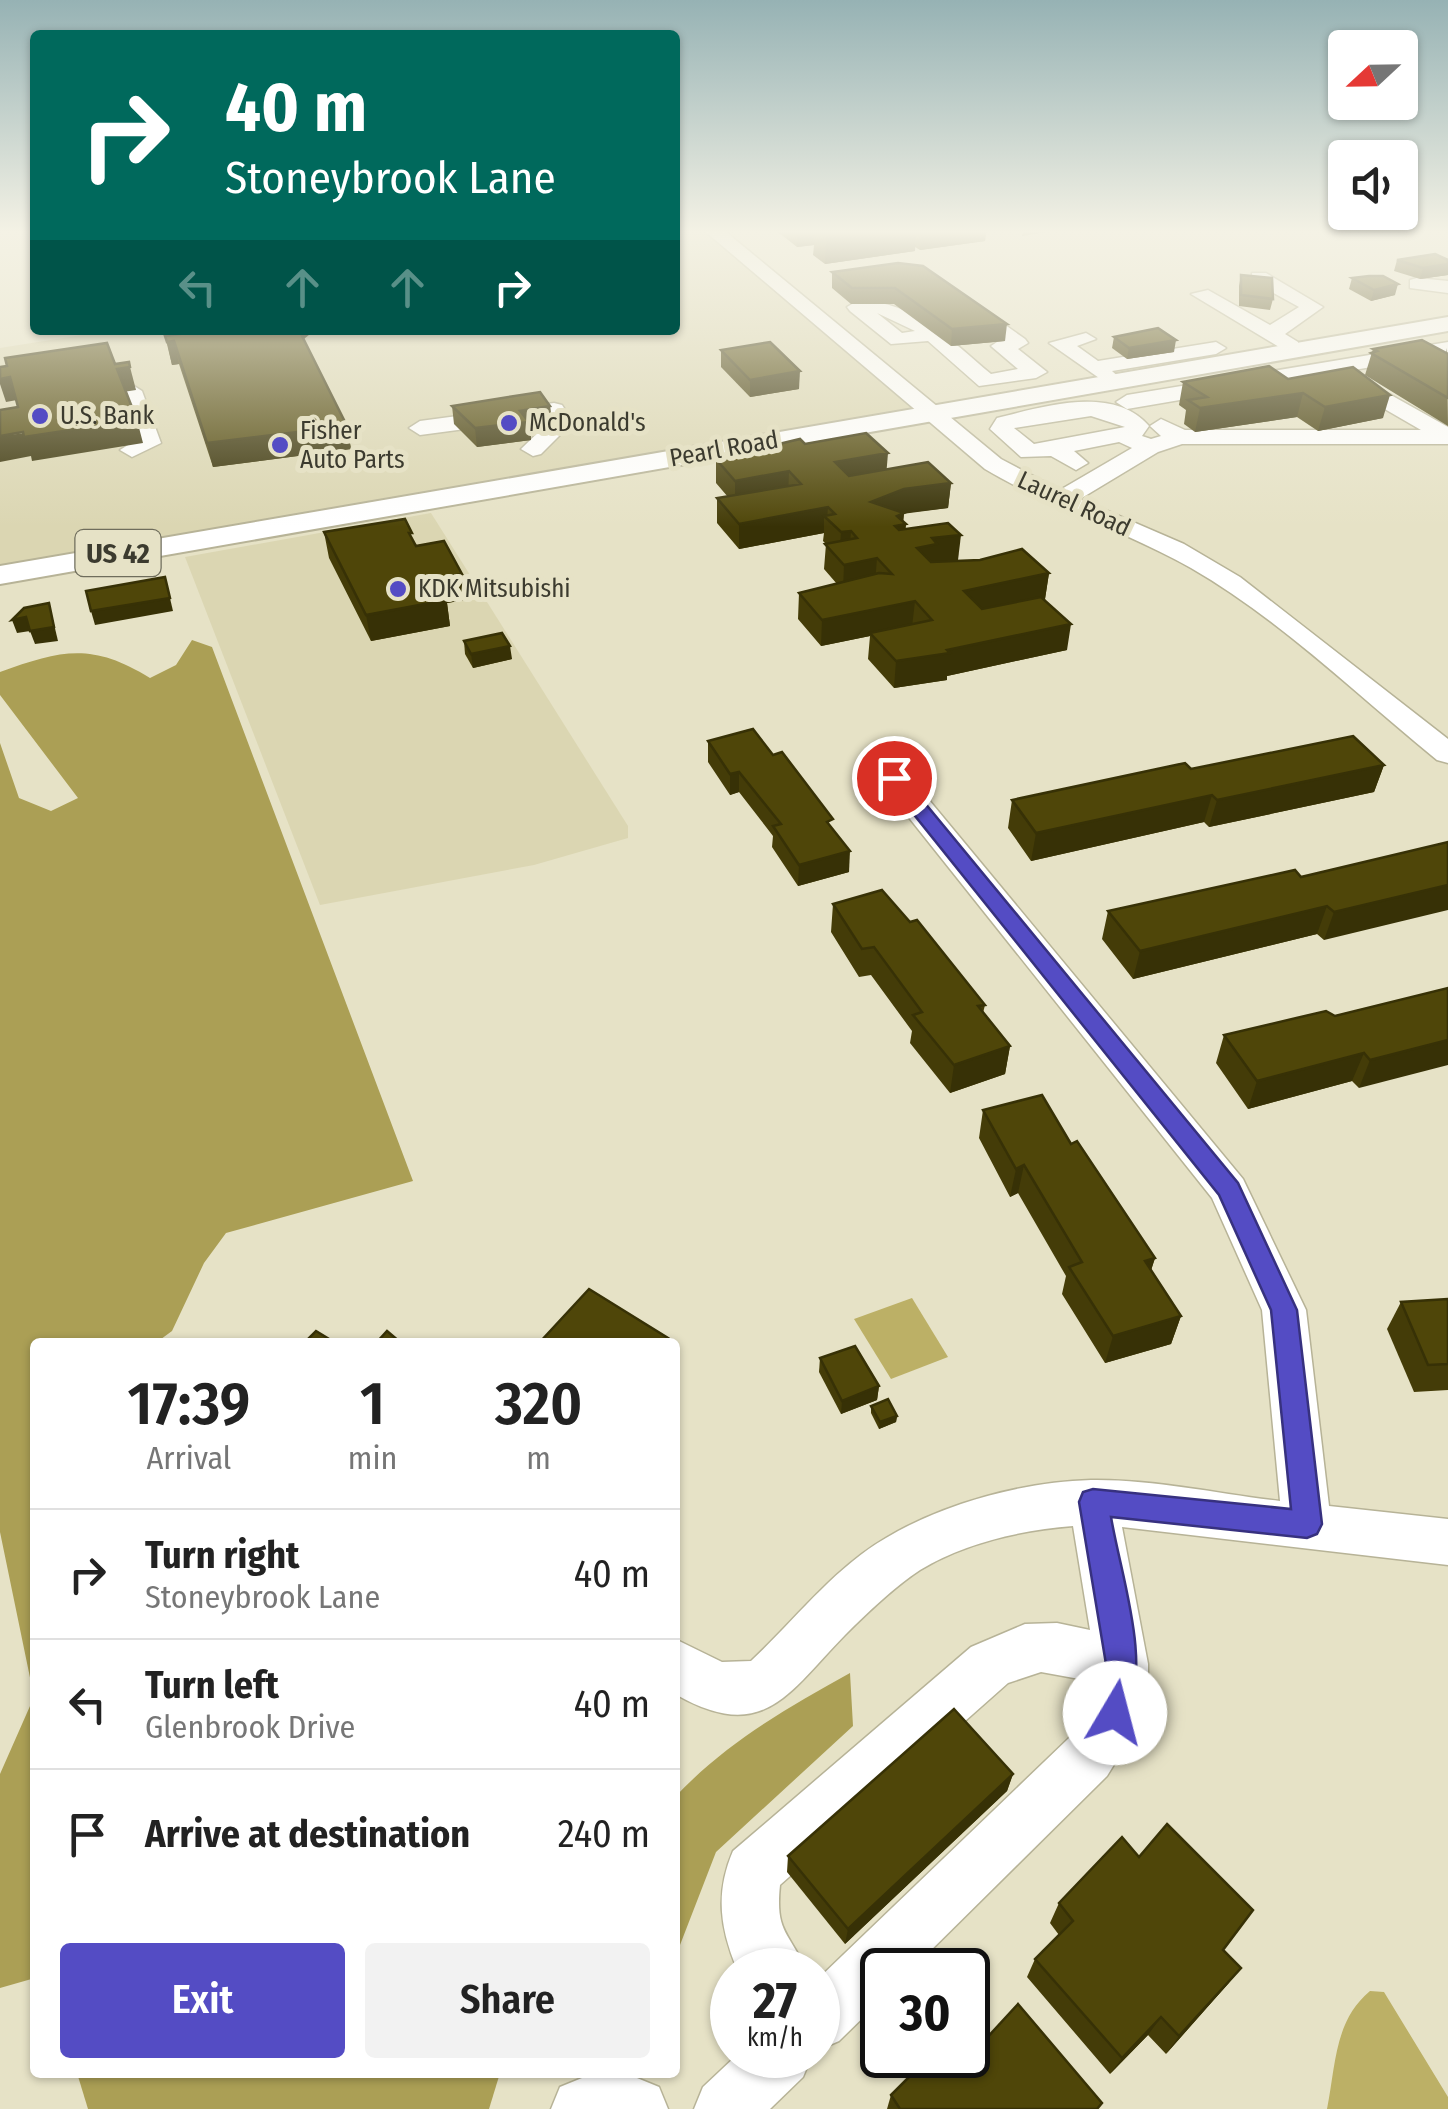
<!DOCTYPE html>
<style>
body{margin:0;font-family:"Fira Sans Condensed",sans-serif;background:#f2f2f2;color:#222;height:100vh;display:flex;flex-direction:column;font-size:38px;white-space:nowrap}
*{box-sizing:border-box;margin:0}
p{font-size:32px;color:#767676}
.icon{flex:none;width:55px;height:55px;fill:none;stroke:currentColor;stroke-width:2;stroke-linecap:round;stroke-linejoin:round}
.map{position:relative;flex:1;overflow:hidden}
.details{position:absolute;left:30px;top:1338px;width:650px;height:740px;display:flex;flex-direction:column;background:#fff;border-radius:10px;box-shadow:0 2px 8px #0004}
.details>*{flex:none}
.top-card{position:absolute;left:30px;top:30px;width:650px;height:305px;border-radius:10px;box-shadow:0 2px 8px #0004;background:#00695c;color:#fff;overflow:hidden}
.needle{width:65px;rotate:248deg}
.buttons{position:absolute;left:1328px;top:30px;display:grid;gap:20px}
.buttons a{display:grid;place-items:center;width:90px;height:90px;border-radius:10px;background:#fff;box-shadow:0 2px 8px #0004;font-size:50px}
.speed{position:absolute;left:710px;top:1948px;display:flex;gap:20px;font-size:50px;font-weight:700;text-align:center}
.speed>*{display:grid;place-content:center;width:130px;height:130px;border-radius:50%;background:#fff;box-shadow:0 2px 8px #0004;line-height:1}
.speed small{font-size:25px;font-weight:400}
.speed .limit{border:5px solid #111;border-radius:15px;background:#fff;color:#111}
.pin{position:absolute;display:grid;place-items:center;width:85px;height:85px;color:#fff;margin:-42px;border:5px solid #fff;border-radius:50%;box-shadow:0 2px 10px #0007}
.me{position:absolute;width:110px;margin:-55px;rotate:8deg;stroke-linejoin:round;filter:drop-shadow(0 0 8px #0008)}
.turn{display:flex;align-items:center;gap:35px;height:210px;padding:0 30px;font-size:45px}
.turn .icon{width:130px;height:130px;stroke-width:2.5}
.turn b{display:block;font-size:70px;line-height:85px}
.lanes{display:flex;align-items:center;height:95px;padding:0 30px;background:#0003;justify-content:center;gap:50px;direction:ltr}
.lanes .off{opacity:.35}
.eta{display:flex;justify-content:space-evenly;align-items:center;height:170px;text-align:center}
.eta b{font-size:60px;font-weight:600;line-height:70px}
.cta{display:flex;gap:20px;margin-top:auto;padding:20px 30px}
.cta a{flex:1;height:115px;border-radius:10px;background:#544cc4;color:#fff;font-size:40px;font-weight:600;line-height:115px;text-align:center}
.cta a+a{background:#f2f2f2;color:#222}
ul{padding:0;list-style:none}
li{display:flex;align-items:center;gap:30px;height:130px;padding:0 30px;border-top:2px solid #e0e0e0}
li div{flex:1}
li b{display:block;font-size:38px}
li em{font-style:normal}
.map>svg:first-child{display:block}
.built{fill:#dbd6b2}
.forest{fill:#ab9f55}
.water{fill:#bcb066}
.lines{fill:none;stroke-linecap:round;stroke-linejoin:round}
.minor-casing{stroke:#b7b397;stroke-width:3}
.major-casing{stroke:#b7b397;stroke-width:4}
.minor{fill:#fff;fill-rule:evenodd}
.major{fill:#fff;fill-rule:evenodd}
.wall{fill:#443c08}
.shaded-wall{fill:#373106}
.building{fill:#4f4609;stroke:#373106;stroke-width:2.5}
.route{fill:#544cc4;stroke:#37317f;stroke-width:2.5}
.poi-dot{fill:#544cc4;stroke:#e6e2c6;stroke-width:4}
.labels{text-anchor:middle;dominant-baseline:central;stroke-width:10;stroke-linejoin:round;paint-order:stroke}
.far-poi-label{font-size:25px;fill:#3c3b2f;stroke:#e6e2c6;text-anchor:start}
.far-street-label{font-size:25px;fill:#3c3b2f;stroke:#e6e2c6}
.shield{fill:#e6e2c6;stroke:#6f6d5c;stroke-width:2.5}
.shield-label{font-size:28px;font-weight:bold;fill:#3c3b2f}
</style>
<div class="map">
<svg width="1448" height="2109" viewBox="0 0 1448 2109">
<rect width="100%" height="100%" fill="#e6e2c6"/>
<g class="built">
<polygon points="675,232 715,232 930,413 0,575 0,348 82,335 82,330 675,330"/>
<polygon points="431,513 628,826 628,838 534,865 320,905 185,557"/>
</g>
<g class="forest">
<path d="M192 640 212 647 413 1181 226 1233 204 1263 172 1331 157 1342H35V1978L0 1988V1774L34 1697 0 1532V743L19 798 51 811 78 798 0 695V672C61 650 92 642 150 678L176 665Z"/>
<path d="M850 1673 853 1726 716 1852 680 1945 679 2014 675 2016V1797C726 1743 785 1709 850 1673Z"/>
<polygon points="77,2073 500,2073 489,2109 88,2109"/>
</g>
<g class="water">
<polygon points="912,1298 948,1357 891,1379 854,1319"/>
<path d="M1370 1991 1384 1992 1448 2097V2109H1327C1336 2065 1334 2021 1370 1991Z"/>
</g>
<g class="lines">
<g class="minor-casing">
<g id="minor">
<path d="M706 232H726L1001 459 1060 490 1132 448 1119 442 1074 451 1088 463 1076 470 1051 456 1021 457 990 429 997 418C1042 407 1113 384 1149 426L1142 436 1151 439 1161 436 1150 426 1161 419 1185 430H1421L1338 382V373L1127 409 1116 402 1127 395 1448 342V354L1348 371 1448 427V444H1182L1158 452 1080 499 1184 544 1240 577 1448 739V763L1437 760C1357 695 1281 620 1191 568 1124 530 1050 508 985 469ZM1091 416 1125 427 1034 444 1014 428Z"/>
<polygon points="1252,273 1266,273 1323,307 1285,334 1298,342 1298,350 1284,350 1191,294 1208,290 1270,325 1299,307 1252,281"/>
<polygon points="1417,278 1448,281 1448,293 1410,288 1410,280"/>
<path d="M857 301C914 300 950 340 991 374L1018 369 991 346 1000 340 957 307 974 303 1025 339 1028 343 1018 349 1047 372 1036 378 979 386 928 341 891 344 850 311 847 307ZM877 313 915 331 902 333Z"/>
<polygon points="1086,333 1096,339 1077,346 1098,361 1216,342 1226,348 1216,354 1112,371 1123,381 1112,387 1049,343"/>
<polygon points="131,384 142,391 161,443 132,457 120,450 136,440 120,391"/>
<polygon points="554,403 562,405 573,422 541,454 533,456 521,449 550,421 548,418 420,435 409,428 420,421"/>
<path d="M894 769 905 771 1243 1179 1306 1310 1329 1506 1448 1519V1565L1122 1527 1148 1664V1688L1134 1732 1107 1776 911 1970H882V1999L839 2041 818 2050V1979L1069 1738 1092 1701 1096 1682 1041 1672 1008 1683 780 1885C775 1933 789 1931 806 1970L737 1969C720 1928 715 1893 733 1851L971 1647 1025 1624 1057 1623 1090 1630 1073 1526C1022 1530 964 1543 920 1570 894 1587 867 1613 845 1635 788 1693 764 1745 675 1694V1639L722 1662 751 1661C795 1620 834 1568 886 1538 944 1503 1023 1482 1091 1480 1153 1479 1219 1494 1280 1501L1262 1310 1212 1198 883 785 879 778Z"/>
<polygon points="737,2055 812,2055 803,2077 770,2109 694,2109 703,2087"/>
<polygon points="582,2078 637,2078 659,2087 668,2109 551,2109 560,2087"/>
</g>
</g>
<g class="major-casing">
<polygon id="major" points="1448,317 1448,331 0,584 0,566"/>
</g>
<use href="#minor" class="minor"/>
<use href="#major" class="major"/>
</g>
<g class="wall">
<polygon points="778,232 986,232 985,241 920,250 915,247 915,251 825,264 813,255 814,245 797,247"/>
<polygon points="1397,260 1448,260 1448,275 1420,279 1394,271"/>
<polygon points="898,263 1005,341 951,346 894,304 851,304 832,288 832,272"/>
<polygon points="1241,275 1273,299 1270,310 1239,306 1239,286"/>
<polygon points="1352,278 1395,295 1371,301 1349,289"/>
<polygon points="184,330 315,330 304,339 347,426 351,449 213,467 179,364 172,365 165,336 185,333"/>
<polygon points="1114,337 1174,352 1127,359 1112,348"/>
<polygon points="1447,348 1448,426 1365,375 1373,349 1446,353"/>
<polygon points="721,350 799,389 750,397 721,367"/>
<polygon points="1288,379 1383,418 1318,431 1297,417 1195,432 1184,424 1186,410 1179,405 1183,382"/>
<polygon points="452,406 550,406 552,424 530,427 531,440 477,447 454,424"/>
<polygon points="805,444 886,469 951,483 948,508 904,513 903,521 906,524 905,529 958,560 1049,573 1045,599 1067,650 947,676 947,680 894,688 868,659 870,636 821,646 798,619 799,593 837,584 824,569 826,544 823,541 824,533 739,549 717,523 717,498 728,497 716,483 716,459"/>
<polygon points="324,532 413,542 416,546 462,574 465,600 447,603 450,626 371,641 329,558"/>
<polygon points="464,641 512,659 473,668 465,654"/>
<polygon points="708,741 833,829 849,872 798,886 772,847 773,836 739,792 730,795 708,762"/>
<polygon points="1384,765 1374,792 1209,827 1204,822 1031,861 1008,828 1012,800 1191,769"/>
<polygon points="1448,842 1324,940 1317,934 1133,979 1102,939 1108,911 1301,877"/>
<polygon points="833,904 985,1005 983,1013 1010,1046 1005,1074 950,1093 910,1043 912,1031 871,975 859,977 831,932"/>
<polygon points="1448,988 1359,1088 1352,1081 1248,1109 1216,1063 1224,1035 1335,1016"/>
<polygon points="983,1110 1071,1144 1155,1258 1151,1270 1181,1316 1171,1344 1105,1363 1062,1294 1066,1276 1018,1193 1010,1197 979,1138"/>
<polygon points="1448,1299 1448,1390 1414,1392 1387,1329 1401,1302"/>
<polygon points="820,1358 879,1386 877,1400 841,1414 819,1372"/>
<polygon points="871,1406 897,1416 896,1422 879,1429 871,1413"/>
<polygon points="1013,1774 1007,1791 845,1944 787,1872 788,1856"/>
<polygon points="1139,1857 1241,1968 1226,1986 1166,2054 1148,2035 1110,2074 1027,1977 1035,1959 1059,1935 1050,1923 1059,1903"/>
<polygon points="984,2041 1098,2109 887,2109 891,2095"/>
</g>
<g class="shaded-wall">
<polygon points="797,232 814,232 814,245 797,247"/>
<polygon points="841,232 916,232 915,251 825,264 826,234"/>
<polygon points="921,232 986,232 985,241 920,250"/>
<polygon points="1023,232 1046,232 1022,236"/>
<polygon points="1448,264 1448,275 1420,279 1423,268"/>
<polygon points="1398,284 1395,295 1371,301 1374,290"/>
<polygon points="1007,324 1005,341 951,346 952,329"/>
<polygon points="296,330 315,330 298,342"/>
<polygon points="1176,340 1174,352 1127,359 1129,348"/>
<polygon points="174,341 179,364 172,365 167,342"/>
<polygon points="130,367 136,390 123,392 117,369"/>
<polygon points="800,371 799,389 750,397 750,380"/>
<polygon points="10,377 17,400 6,402 0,384 0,379"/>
<polygon points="1303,393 1297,417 1195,432 1200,408"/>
<polygon points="1390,395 1383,418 1318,431 1325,407"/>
<polygon points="550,406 552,424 530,427 531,440 477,447 475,428 520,411"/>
<polygon points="137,420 143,443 32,461 31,456 0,462 0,436"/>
<polygon points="347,426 351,449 213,467 207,443"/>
<polygon points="888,453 886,477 833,487 835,462"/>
<polygon points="789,471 788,495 735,505 735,481"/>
<polygon points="951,483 948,508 902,514 871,502 904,489"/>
<polygon points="828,507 827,519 824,516 824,533 739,549 739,524"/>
<polygon points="904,513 903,525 906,524 904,549 893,552 897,516"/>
<polygon points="851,531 849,556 839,558 841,532"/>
<polygon points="961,535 958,560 935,569 917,548 932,538"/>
<polygon points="877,558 875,583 843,590 844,565"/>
<polygon points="1049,573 1045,599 961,616 964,591"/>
<polygon points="462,574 465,600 447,603 450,626 371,641 366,615 435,579"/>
<polygon points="165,577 173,611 95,625 91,611"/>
<polygon points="915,601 912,627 870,633 870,636 821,646 822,620"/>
<polygon points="49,603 58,641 35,644 30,631"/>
<polygon points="26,617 30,631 17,633 12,620"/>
<polygon points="1071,624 1067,650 947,676 947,680 894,688 896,661"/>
<polygon points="510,646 512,659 473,668 471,654"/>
<polygon points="1384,765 1374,792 1209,827 1217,800"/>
<polygon points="739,772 739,792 730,795 730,774"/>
<polygon points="1212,795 1204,822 1031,861 1036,833"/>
<polygon points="850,851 849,872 798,886 799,865"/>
<polygon points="1448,885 1448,910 1324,940 1334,912"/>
<polygon points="1327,906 1317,934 1133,979 1140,951"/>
<polygon points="1448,1040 1448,1065 1359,1088 1370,1060"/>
<polygon points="1010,1046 1005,1074 950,1093 954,1065"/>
<polygon points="1364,1053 1352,1081 1248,1109 1257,1081"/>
<polygon points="1024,1165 1018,1193 1010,1197 1016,1169"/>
<polygon points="1155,1258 1146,1286 1145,1261"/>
<polygon points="1181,1316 1171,1344 1105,1363 1113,1336"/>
<polygon points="879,1386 877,1400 841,1414 842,1401"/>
<polygon points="897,1416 896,1422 879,1429 880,1422"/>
<polygon points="1013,1774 1007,1791 845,1944 848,1929"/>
<polygon points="1241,1968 1226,1986 1166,2054 1179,2036"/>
<polygon points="1161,2017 1148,2035 1110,2074 1122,2058"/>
</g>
<g class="building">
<polygon points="1435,254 1448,260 1448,264 1423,268 1397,260"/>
<polygon points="898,263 923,266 1007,324 952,329 895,288 852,288 832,272"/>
<polygon points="1241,275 1272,278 1273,299 1241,295"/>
<polygon points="1369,276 1383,276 1398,284 1374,290 1352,278"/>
<polygon points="1158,328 1176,340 1129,348 1114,337"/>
<polygon points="186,330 299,330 347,426 207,443 174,341 167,342 165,336 187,333"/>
<polygon points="1422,340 1448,354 1448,398 1371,353 1377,351 1373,349"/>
<polygon points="770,342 800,371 750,380 721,350"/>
<polygon points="107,343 115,364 129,362 130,367 117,369 137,420 24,437 23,432 0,436 0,410 18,407 10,377 0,379 0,367 7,366 5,358"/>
<polygon points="1269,366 1288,379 1353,367 1390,395 1325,407 1303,393 1200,408 1188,400 1207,397 1183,382"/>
<polygon points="540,392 550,406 520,411 529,422 475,428 452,406"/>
<polygon points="866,433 888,453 835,462 849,476 928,462 951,483 904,489 871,502 904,513 897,516 906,524 895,526 899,530 948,523 961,535 932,538 937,544 917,548 931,562 980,560 1022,549 1049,573 964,591 982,609 1041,597 1071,624 947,650 950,653 896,661 870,633 932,620 915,601 822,620 799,593 879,573 892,574 877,558 844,565 825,544 857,538 851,531 841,532 824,516 835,514 828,507 739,524 717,498 801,484 789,471 735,481 716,459 800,439 805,444"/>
<polygon points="405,519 412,533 409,533 416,546 444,541 462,574 435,579 446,600 366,615 324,532"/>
<polygon points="165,577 170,598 91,611 86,591"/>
<polygon points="49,603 54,627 30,631 26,617 12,620 24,608"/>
<polygon points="502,633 510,646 471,654 464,641"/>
<polygon points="753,729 773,755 782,752 833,819 827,822 850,851 799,865 773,826 781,824 739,772 730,774 708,741"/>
<polygon points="1353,736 1384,765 1217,800 1212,795 1036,833 1012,800 1185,763 1191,769"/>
<polygon points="1448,842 1448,885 1334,912 1327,906 1140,951 1108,911 1295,870 1301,877"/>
<polygon points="882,890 910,922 917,920 985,1005 978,1006 1010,1046 954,1065 913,1015 922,1012 874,947 862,949 833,904"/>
<polygon points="1448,988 1448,1040 1370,1060 1364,1053 1257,1081 1224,1035 1326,1011 1335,1016"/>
<polygon points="1042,1095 1071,1144 1077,1141 1155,1258 1145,1261 1181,1316 1113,1336 1069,1267 1082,1262 1024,1165 1016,1169 983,1110"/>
<polygon points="589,1289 668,1338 664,1342 540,1342"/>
<polygon points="1448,1299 1448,1364 1428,1365 1401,1302"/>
<polygon points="316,1331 334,1342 305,1342"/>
<polygon points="387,1331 400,1342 377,1342"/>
<polygon points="855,1346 879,1386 842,1401 820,1358"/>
<polygon points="888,1399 897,1416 880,1422 871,1406"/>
<polygon points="954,1709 1013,1774 848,1929 788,1856"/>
<polygon points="1167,1824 1253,1910 1223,1950 1241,1968 1179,2036 1161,2017 1122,2058 1035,1959 1073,1921 1059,1903 1122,1837 1139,1857"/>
<polygon points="1018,2004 1102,2103 1097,2109 900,2109 891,2095 931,2055 968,2055 968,2019 984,2041"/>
</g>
<linearGradient id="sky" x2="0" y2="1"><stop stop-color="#96b2b4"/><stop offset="0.44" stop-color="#f4f2e5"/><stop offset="1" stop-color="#f4f2e5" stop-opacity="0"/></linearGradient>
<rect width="1448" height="527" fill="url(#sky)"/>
<path class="route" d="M894 772 901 774 1238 1183 1297 1310 1322 1524 1317 1534 1307 1538 1111 1517C1122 1581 1152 1661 1126 1724L1115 1729 1104 1724 1099 1713 1106 1664 1079 1502 1083 1492 1093 1489 1291 1509 1271 1310 1219 1195 887 781V774Z"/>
<g class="poi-dot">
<circle cx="40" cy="416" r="10"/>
<circle cx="509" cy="423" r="10"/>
<circle cx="280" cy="445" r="10"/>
<circle cx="398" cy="589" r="10"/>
</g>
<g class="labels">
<g class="far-poi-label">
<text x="60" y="416">U.S. Bank</text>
<text x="529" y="423">McDonald's</text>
<text x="300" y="431">Fisher<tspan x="300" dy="29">Auto Parts</tspan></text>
<text x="418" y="589">KDK Mitsubishi</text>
</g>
<g class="far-street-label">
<text transform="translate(724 449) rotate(-10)">Pearl Road</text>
<text transform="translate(1074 504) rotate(25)">Laurel Road</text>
</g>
<rect class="shield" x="75.5" y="530" width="85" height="46" rx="8"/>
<g class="shield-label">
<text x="118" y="553">US 42</text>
</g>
</g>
</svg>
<div class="buttons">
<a><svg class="needle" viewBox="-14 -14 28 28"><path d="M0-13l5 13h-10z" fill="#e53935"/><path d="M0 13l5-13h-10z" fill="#767676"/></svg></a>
<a><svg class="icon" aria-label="sound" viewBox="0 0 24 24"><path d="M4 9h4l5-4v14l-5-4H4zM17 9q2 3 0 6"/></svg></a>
</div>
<div class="speed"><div>27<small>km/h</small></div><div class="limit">30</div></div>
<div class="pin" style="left:894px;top:778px;background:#d93025"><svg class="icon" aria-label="arrive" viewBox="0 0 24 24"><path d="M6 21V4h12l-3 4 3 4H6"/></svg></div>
<svg class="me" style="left:1115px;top:1713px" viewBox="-20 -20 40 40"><circle r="19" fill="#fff"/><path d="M0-13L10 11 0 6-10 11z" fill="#544cc4"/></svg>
<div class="top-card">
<div class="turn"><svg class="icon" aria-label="right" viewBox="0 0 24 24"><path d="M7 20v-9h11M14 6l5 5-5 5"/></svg><div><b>40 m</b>Stoneybrook Lane</div></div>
<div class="lanes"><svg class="icon off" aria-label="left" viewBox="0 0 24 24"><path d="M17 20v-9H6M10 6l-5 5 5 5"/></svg><svg class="icon off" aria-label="ahead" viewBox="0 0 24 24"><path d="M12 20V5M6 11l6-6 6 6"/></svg><svg class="icon off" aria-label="ahead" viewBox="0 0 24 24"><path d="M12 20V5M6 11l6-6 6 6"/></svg><svg class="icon" aria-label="right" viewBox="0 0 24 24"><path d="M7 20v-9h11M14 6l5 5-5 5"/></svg></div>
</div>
<section class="details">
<div class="eta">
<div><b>17:39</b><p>Arrival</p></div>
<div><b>1</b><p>min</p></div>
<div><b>320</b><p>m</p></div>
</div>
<ul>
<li><svg class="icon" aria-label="right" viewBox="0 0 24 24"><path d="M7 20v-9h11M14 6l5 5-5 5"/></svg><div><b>Turn right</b><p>Stoneybrook Lane</p></div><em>40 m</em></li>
<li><svg class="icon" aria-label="left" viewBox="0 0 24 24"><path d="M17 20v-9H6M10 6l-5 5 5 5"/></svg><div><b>Turn left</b><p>Glenbrook Drive</p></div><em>40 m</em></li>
<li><svg class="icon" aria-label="arrive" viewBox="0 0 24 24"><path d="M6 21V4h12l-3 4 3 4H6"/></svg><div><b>Arrive at destination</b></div><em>240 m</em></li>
</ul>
<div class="cta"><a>Exit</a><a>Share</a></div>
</section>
</div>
